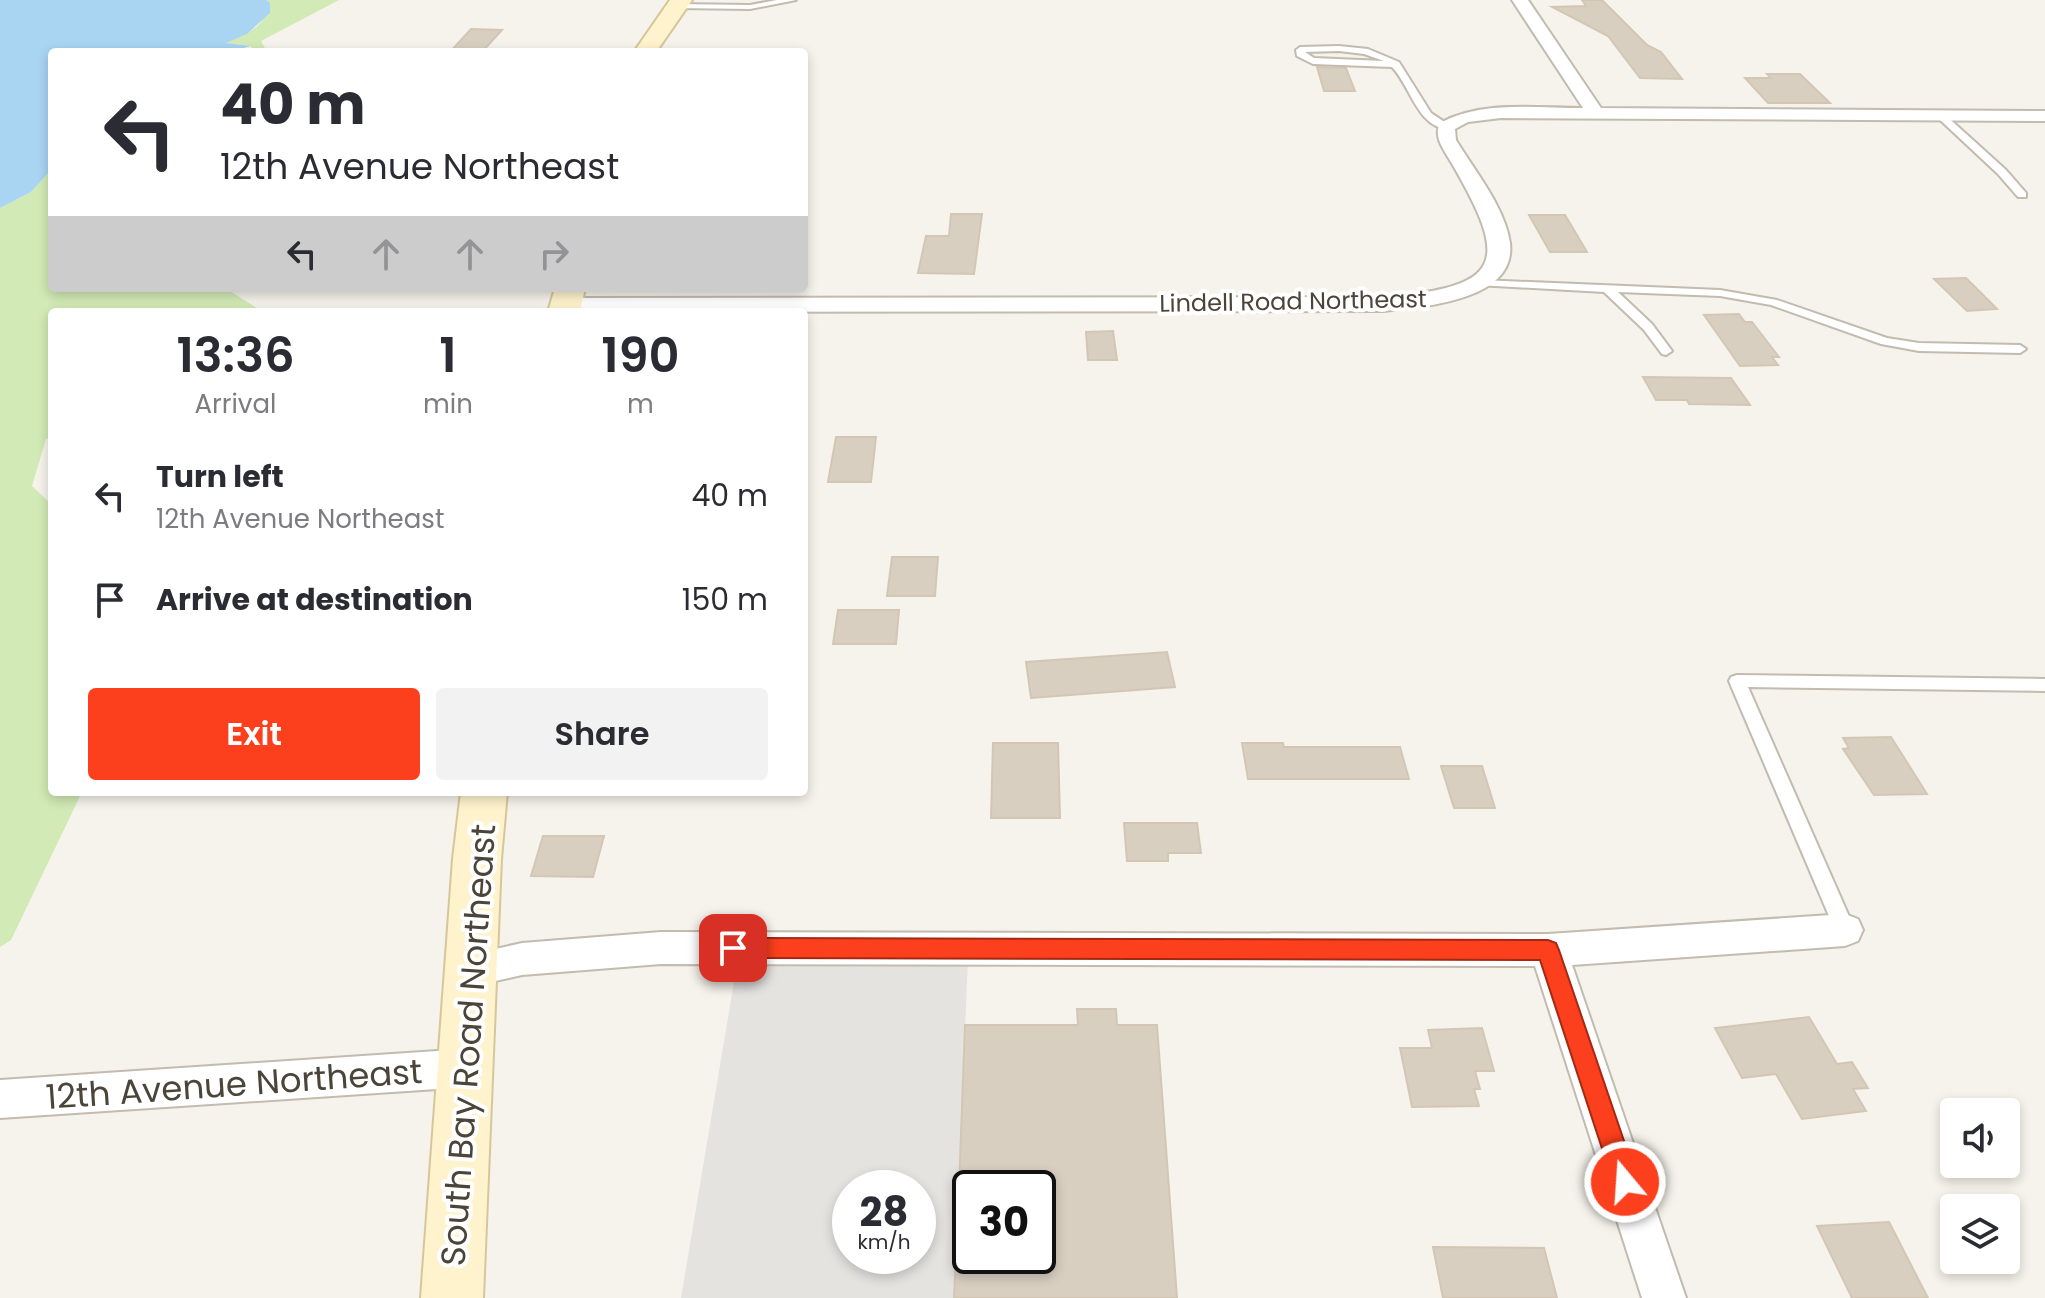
<!DOCTYPE html>
<style>
body{margin:0;font-family:Poppins,sans-serif;background:#f2f2f3;color:#2b2b33;height:100vh;display:flex;flex-direction:column;font-size:30px;white-space:nowrap}
*{box-sizing:border-box;margin:0}
p{font-size:26px;color:#7c7c81}
.icon{flex:none;width:44px;height:44px;fill:none;stroke:currentColor;stroke-width:2;stroke-linecap:round;stroke-linejoin:round}
.map{position:relative;flex:1;overflow:hidden}
.panel{position:absolute;left:48px;top:308px;width:760px;height:488px;display:flex;flex-direction:column;background:#fff;border-radius:8px;box-shadow:0 4px 12px #0003}
.panel>*{flex:none}
.top-card{position:absolute;left:48px;top:48px;width:760px;height:244px;border-radius:8px;box-shadow:0 4px 12px #0003;background:#fff;color:#2b2b33;overflow:hidden}
.controls{position:absolute;left:1940px;top:1098px;display:grid;gap:16px}
.controls a{display:grid;place-items:center;width:80px;height:80px;border-radius:8px;background:#fff;box-shadow:0 4px 12px #0003;font-size:40px}
.speed{position:absolute;left:832px;top:1170px;display:flex;gap:16px;font-size:40px;font-weight:700;text-align:center}
.speed>*{display:grid;place-content:center;width:104px;height:104px;border-radius:50%;background:#fff;box-shadow:0 4px 12px #0003;line-height:1}
.speed small{font-size:20px;font-weight:400}
.speed .limit{border:4px solid #111;border-radius:12px;background:#fff;color:#111}
.pin{position:absolute;display:grid;place-items:center;width:68px;height:68px;color:#fff;margin:-34px;border-radius:16px;box-shadow:0 4px 12px #0006}
.me{position:absolute;width:88px;margin:-44px;rotate:342deg;stroke-linejoin:round;filter:drop-shadow(0 0 6px #0008)}
.turn{display:flex;align-items:center;gap:28px;height:168px;padding:0 40px;font-size:36px}
.turn .icon{width:104px;height:104px;stroke-width:2.5}
.turn b{display:block;font-size:56px;line-height:68px}
.lanes{display:flex;align-items:center;height:76px;padding:0 40px;background:#0003;justify-content:center;gap:40px;direction:ltr}
.lanes .off{opacity:.35}
.eta{display:flex;justify-content:space-evenly;align-items:center;height:136px;text-align:center}
.eta b{font-size:48px;font-weight:600;line-height:56px}
.primary-button{display:flex;gap:16px;margin-top:auto;padding:16px 40px}
.primary-button a{flex:1;height:92px;border-radius:8px;background:#fc3f1d;color:#fff;font-size:32px;font-weight:600;line-height:92px;text-align:center}
.primary-button a+a{background:#f2f2f3;color:#2b2b33}
ul{padding:0;list-style:none}
li{display:flex;align-items:center;gap:24px;height:104px;padding:0 40px}
li div{flex:1}
li b{display:block;font-size:30px}
li em{font-style:normal}
.map>svg:first-child{display:block}
.green{fill:#d2eab5}
.parking{fill:#e5e3e0;fill-rule:evenodd}
.water{fill:#a9d4f2}
.building{fill:#d8cfc1;stroke:#d3c7b4;stroke-width:2}
.lines{fill:none;stroke-linecap:round;stroke-linejoin:round}
.lane-casing{stroke:#c2bbae;stroke-width:4}
.street-casing{stroke:#c2bbae;stroke-width:4}
.secondary-casing{stroke:#d6c79b;stroke-width:4}
.lane{fill:#fff;fill-rule:evenodd}
.street{fill:#fff;fill-rule:evenodd}
.secondary{fill:#fff3cd;fill-rule:evenodd}
.route{fill:#fc3f1d;stroke:#a42913;stroke-width:2}
.labels{text-anchor:middle;dominant-baseline:central;stroke-width:8;stroke-linejoin:round;paint-order:stroke}
.far-street-label{font-size:24px;fill:#4b4439;stroke:#fff}
.near-street-label{font-size:34px;fill:#4b4439;stroke:#fff}
</style>
<div class="map">
<svg width="2045" height="1298" viewBox="0 0 2045 1298">
<rect width="100%" height="100%" fill="#f6f3ec"/>
<g class="green">
<path d="M266 0H339L261 41 267 52H249L252 51 251 46 225 43C246 35 262 28 270 7Z"/>
<polygon points="52,169 52,288 230,291 263,312 52,312 52,438 46,439 32,486 52,505 52,792 82,792 11,940 0,947 0,208 31,192"/>
</g>
<path class="parking" d="M738 958H968L954 1298H681ZM850 1188H918V1256H850Z"/>
<polygon class="water" points="0,0 266,0 270,3 270,13 247,34 226,43 251,46 228,52 52,52 52,169 31,192 0,208"/>
<g class="building">
<polygon points="1582,0 1602,0 1647,45 1661,52 1682,79 1640,78 1608,36 1552,7 1586,6"/>
<polygon points="471,29 502,30 482,52 450,52"/>
<polygon points="1317,67 1346,68 1355,91 1324,91"/>
<polygon points="1767,74 1800,74 1830,103 1768,103 1745,78 1771,78"/>
<polygon points="951,214 982,214 974,274 918,273 926,236 949,236"/>
<polygon points="1529,215 1565,215 1587,252 1550,252"/>
<polygon points="1966,278 1997,309 1967,311 1934,279"/>
<polygon points="1739,314 1745,322 1752,322 1779,357 1772,357 1778,365 1740,366 1704,315"/>
<polygon points="1113,331 1117,360 1088,360 1086,332"/>
<polygon points="1643,377 1731,378 1750,405 1689,404 1687,400 1656,400"/>
<polygon points="836,437 876,437 871,482 828,482"/>
<polygon points="892,557 938,557 935,596 887,596"/>
<polygon points="838,610 899,610 896,644 833,644"/>
<polygon points="1167,652 1175,687 1031,698 1026,662"/>
<polygon points="1891,737 1927,794 1874,795 1843,749 1849,748 1843,738"/>
<polygon points="993,743 1058,743 1060,818 991,818"/>
<polygon points="1242,743 1283,743 1284,747 1400,747 1409,779 1248,779"/>
<polygon points="1441,766 1482,766 1495,808 1454,808"/>
<polygon points="1124,823 1197,823 1201,853 1168,853 1168,861 1127,861"/>
<polygon points="543,836 604,836 593,877 531,876"/>
<polygon points="1077,1009 1116,1009 1117,1025 1157,1025 1177,1298 954,1298 956,1256 1038,1256 1038,1188 959,1188 965,1025 1078,1025"/>
<polygon points="1809,1017 1837,1064 1852,1062 1868,1088 1853,1089 1866,1111 1802,1119 1776,1074 1742,1078 1715,1028"/>
<polygon points="1482,1028 1494,1071 1475,1071 1480,1089 1474,1089 1479,1106 1412,1107 1400,1048 1432,1048 1428,1030"/>
<polygon points="1889,1222 1928,1298 1852,1298 1817,1226"/>
<polygon points="1433,1247 1544,1248 1557,1298 1443,1298"/>
</g>
<g class="lines">
<g class="lane-casing">
<g id="lane">
<polygon points="777,0 796,0 750,9 676,8 672,6 676,4 750,5"/>
<path d="M1339 46 1368 49 1399 62 1431 113 1449 125V129C1418 129 1410 85 1392 67L1313 64 1297 56 1296 50 1300 47ZM1339 51 1364 54 1384 61 1314 58 1305 52Z"/>
<polygon points="1937,113 1943,113 2006,170 2026,193 2026,197 2018,197 1998,174 1937,117"/>
<polygon points="1481,280 1720,290 1777,300 1887,338 1919,343 2020,345 2026,349 2020,353 1919,351 1881,344 1771,305 1720,296 1618,292 1652,324 1672,351 1666,355 1662,354 1644,330 1604,292 1477,285 1477,281"/>
<polygon points="1737,675 2045,679 2045,691 1748,687 1855,930 1852,936 1845,938 1838,936 1835,930 1729,681 1731,677"/>
</g>
</g>
<g class="street-casing">
<g id="street">
<path d="M1512 0H1528L1601 108 2045 111V121L1501 118 1468 122 1455 129 1456 140C1474 170 1505 207 1510 243 1517 301 1422 307 1383 311L566 312 555 305 566 298 1383 297C1504 287 1510 263 1451 162 1444 150 1433 137 1440 123 1482 100 1536 108 1583 108Z"/>
<polygon points="1845,914 1858,919 1863,930 1858,941 1845,946 1572,965 1686,1298 1642,1298 1535,966 661,964 522,975 473,986 460,981 454,969 460,957 522,943 661,932 1548,934"/>
<polygon points="467,1049 481,1055 487,1068 481,1081 467,1087 0,1118 0,1080"/>
</g>
</g>
<g class="secondary-casing">
<g id="secondary">
<polygon points="670,0 692,0 656,52 634,52"/>
<polygon points="555,288 585,288 580,312 548,312"/>
<polygon points="461,792 507,792 501,859 483,1298 421,1298 453,859"/>
</g>
</g>
<use href="#lane" class="lane"/>
<use href="#street" class="street"/>
<use href="#secondary" class="secondary"/>
</g>
<polygon class="route" points="733,938 1548,940 1556,943 1559,950 1638,1182 1634,1191 1625,1195 1616,1191 1540,960 733,958 725,955 722,948 725,941"/>
<g class="labels">
<g class="far-street-label">
<text transform="translate(1293 301) rotate(-1)">Lindell Road Northeast</text>
</g>
<g class="near-street-label">
<text transform="translate(468 1045) rotate(-86)">South Bay Road Northeast</text>
<text transform="translate(234 1084) rotate(-4)">12th Avenue Northeast</text>
</g>
</g>
</svg>
<div class="controls">
<a><svg class="icon" aria-label="sound" viewBox="0 0 24 24"><path d="M4 9h4l5-4v14l-5-4H4zM17 9q2 3 0 6"/></svg></a>
<a><svg class="icon" aria-label="layers" viewBox="0 0 24 24"><path d="M12 4l9 5-9 5-9-5zM3 14l9 5 9-5"/></svg></a>
</div>
<div class="speed"><div>28<small>km/h</small></div><div class="limit">30</div></div>
<div class="pin" style="left:733px;top:948px;background:#d93025"><svg class="icon" aria-label="arrive" viewBox="0 0 24 24"><path d="M6 21V4h12l-3 4 3 4H6"/></svg></div>
<svg class="me" style="left:1625px;top:1182px" viewBox="-20 -20 40 40"><circle r="17" fill="#fc3f1d" stroke="#fff" stroke-width="3"/><path d="M0-11L8 9 0 5-8 9z" fill="#fff"/></svg>
<div class="top-card">
<div class="turn"><svg class="icon" aria-label="left" viewBox="0 0 24 24"><path d="M17 20v-9H6M10 6l-5 5 5 5"/></svg><div><b>40 m</b>12th Avenue Northeast</div></div>
<div class="lanes"><svg class="icon" aria-label="left" viewBox="0 0 24 24"><path d="M17 20v-9H6M10 6l-5 5 5 5"/></svg><svg class="icon off" aria-label="ahead" viewBox="0 0 24 24"><path d="M12 20V5M6 11l6-6 6 6"/></svg><svg class="icon off" aria-label="ahead" viewBox="0 0 24 24"><path d="M12 20V5M6 11l6-6 6 6"/></svg><svg class="icon off" aria-label="right" viewBox="0 0 24 24"><path d="M7 20v-9h11M14 6l5 5-5 5"/></svg></div>
</div>
<section class="panel">
<div class="eta">
<div><b>13:36</b><p>Arrival</p></div>
<div><b>1</b><p>min</p></div>
<div><b>190</b><p>m</p></div>
</div>
<ul>
<li><svg class="icon" aria-label="left" viewBox="0 0 24 24"><path d="M17 20v-9H6M10 6l-5 5 5 5"/></svg><div><b>Turn left</b><p>12th Avenue Northeast</p></div><em>40 m</em></li>
<li><svg class="icon" aria-label="arrive" viewBox="0 0 24 24"><path d="M6 21V4h12l-3 4 3 4H6"/></svg><div><b>Arrive at destination</b></div><em>150 m</em></li>
</ul>
<div class="primary-button"><a>Exit</a><a>Share</a></div>
</section>
</div>
